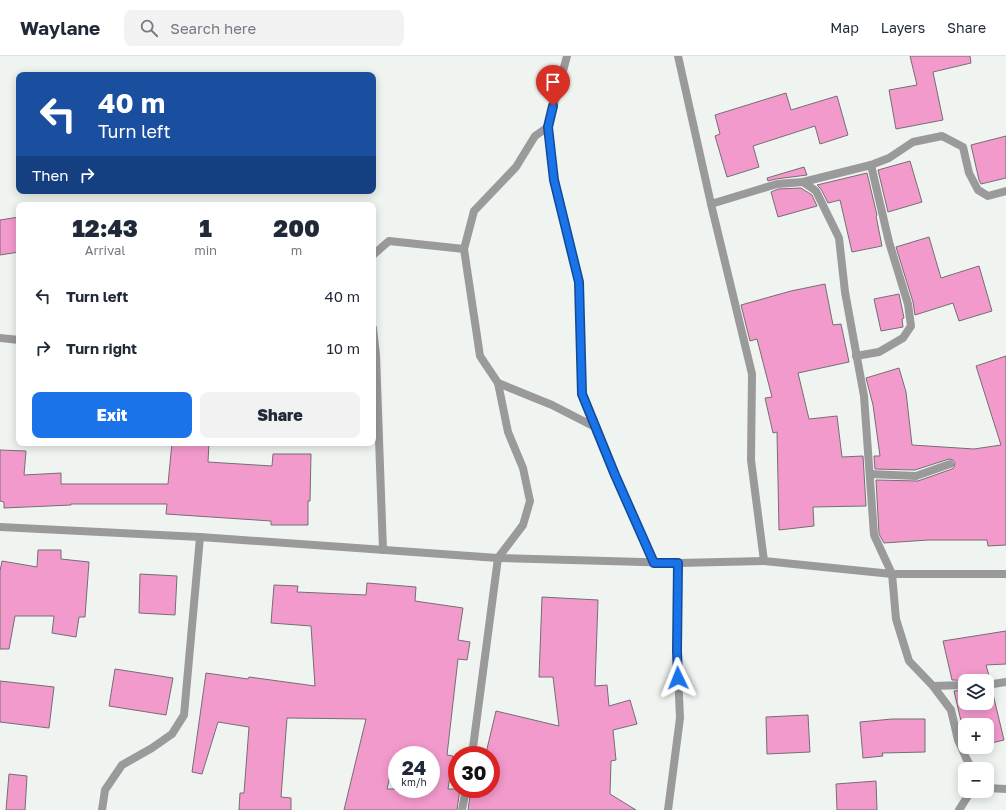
<!DOCTYPE html>
<meta charset="utf-8">
<style>
body{margin:0;font-family:"Golos Text",sans-serif;background:#f2f2f3;color:#1f2937;height:100vh;display:flex;flex-direction:column;font-size:15px;white-space:nowrap}
*{box-sizing:border-box;margin:0}
p{font-size:13px;color:#747a83}
.icon{flex:none;width:22px;height:22px;fill:none;stroke:currentColor;stroke-width:2;stroke-linecap:round;stroke-linejoin:round}
.map{position:relative;flex:1;overflow:hidden}
.details{position:absolute;left:16px;top:146px;width:360px;height:244px;display:flex;flex-direction:column;background:#fff;border-radius:8px;box-shadow:0 2px 10px #0003}
.details>*{flex:none}
.hud{position:absolute;left:16px;top:16px;width:360px;height:122px;border-radius:8px;box-shadow:0 2px 10px #0003;background:#1a4fa0;color:#fff;overflow:hidden}
.tools{position:absolute;left:958px;top:618px;display:grid;gap:8px}
.tools a{display:grid;place-items:center;width:36px;height:36px;border-radius:8px;background:#fff;box-shadow:0 2px 10px #0003;font-size:20px}
.speed{position:absolute;left:388px;top:690px;display:flex;gap:8px;font-size:20px;font-weight:700;text-align:center}
.speed>*{display:grid;place-content:center;width:52px;height:52px;border-radius:50%;background:#fff;box-shadow:0 2px 10px #0003;line-height:1}
.speed small{font-size:10px;font-weight:400}
.speed .limit{border:6px solid #d22;background:#fff;color:#111}
.pin{position:absolute;display:grid;place-items:center;width:34px;height:34px;color:#fff;margin:-41px -17px;border-radius:50% 50% 50% 0;rotate:-45deg;box-shadow:0 0 4px #0007}
.pin .icon{rotate:45deg}
.me{position:absolute;width:44px;margin:-22px;rotate:358deg;stroke-linejoin:round;filter:drop-shadow(0 0 3px #0008)}
.turn{display:flex;align-items:center;gap:14px;height:84px;padding:0 16px;font-size:18px}
.turn .icon{width:52px;height:52px;stroke-width:2.5}
.turn b{display:block;font-size:28px;line-height:34px}
.then{display:flex;align-items:center;height:38px;padding:0 16px;background:#0003;gap:8px;font-size:15px}
.eta{display:flex;justify-content:space-evenly;align-items:center;height:68px;text-align:center}
.eta b{font-size:24px;font-weight:800;line-height:28px}
.button{display:flex;gap:8px;margin-top:auto;padding:8px 16px}
.button a{flex:1;height:46px;border-radius:8px;background:#1a73e8;color:#fff;font-size:16px;font-weight:800;line-height:46px;text-align:center}
.button a+a{background:#f2f2f3;color:#1f2937}
ul{padding:0;list-style:none}
li{display:flex;align-items:center;gap:12px;height:52px;padding:0 16px}
li div{flex:1}
li b{display:block;font-size:15px}
li em{font-style:normal}
header{display:flex;align-items:center;gap:24px;box-sizing:border-box;height:56px;padding:0 20px;background:#fff;border-bottom:1px solid #e0e1e3}
header strong{font-size:19px}
nav{display:flex;gap:22px;margin-inline-start:auto;font-size:14px}
.search{width:280px;height:36px;background:#f2f2f3;display:flex;align-items:center;gap:10px;box-sizing:border-box;padding:0 14px;border-radius:8px;color:#747a83;font-size:15px}
.map>svg:first-child{display:block}
.building{fill:#f39acc;stroke:#736f71;fill-rule:evenodd}
.lines{fill:none;stroke-linecap:round;stroke-linejoin:round}
.street{stroke:#999a99;stroke-width:8}
.route-casing{stroke:#114b97;stroke-width:10}
.route{stroke:#1a73e8;stroke-width:7}
</style>
<header>
<strong>Waylane</strong>
<div class="search"><svg class="icon" aria-label="search" viewBox="0 0 24 24"><circle cx="10" cy="10" r="6"/><path d="M15 15l6 6"/></svg>Search here</div>
<nav><a>Map</a><a>Layers</a><a>Share</a></nav>
</header>
<div class="map">
<svg width="1006" height="754" viewBox="0 0 1006 754">
<rect width="100%" height="100%" fill="#f0f4f1"/>
<g class="building">
<polygon points="910,0 970,0 971,7 933,16 943,64 896,73 889,34 917,29"/>
<polygon points="786,37 791,54 837,40 848,79 820,88 815,70 753,90 759,111 727,121 715,80 720,78 715,59"/>
<polygon points="1006,80 1006,122 981,128 979,124 971,89"/>
<polygon points="910,105 922,146 888,156 878,114"/>
<polygon points="804,111 807,119 776,123 768,125 767,122"/>
<polygon points="867,117 877,159 876,160 882,190 852,196 840,144 828,147 821,133 817,129"/>
<polygon points="801,132 812,139 817,150 778,161 771,136 778,133"/>
<polygon points="19,161 19,196 0,199 0,164"/>
<polygon points="929,181 941,222 979,210 992,255 959,265 953,247 915,259 913,246 896,191"/>
<polygon points="825,228 833,269 841,268 849,306 798,317 809,363 837,360 842,401 863,400 866,450 813,451 814,470 779,474 777,376 773,377 765,342 772,341 757,283 750,285 741,249 791,235"/>
<polygon points="899,238 904,262 902,263 903,271 881,275 874,243"/>
<polygon points="1006,300 1006,489 988,490 987,484 928,484 884,487 879,478 876,424 918,425 952,413 954,411 955,407 953,404 949,403 915,414 875,413 874,400 880,400 873,349 866,322 899,312 906,336 912,389 974,393 1001,389 976,310"/>
<polygon points="172,387 209,387 208,406 272,410 273,398 311,398 310,445 308,445 308,469 271,469 271,465 166,458 167,448 71,448 71,449 4,452 4,446 0,445 0,394 26,395 24,419 61,417 61,428 168,428"/>
<polygon points="38,494 61,494 61,503 89,506 85,561 79,561 76,581 52,577 54,560 15,560 9,593 0,593 0,515 2,505 37,511"/>
<polygon points="140,518 177,520 175,559 139,557"/>
<path d="M367 527 416 531 415 545 463 552 458 584 470 586 467 604 458 603 447 699 453 700 448 733H460L457 754H344L366 663 287 662 281 741 291 742V754H239L240 737H244L249 671 218 666 202 718 192 716 206 617 248 623 249 621 315 630 311 570 271 567 274 529 298 530 297 536 366 539ZM395 699H431V733H387Z"/>
<polygon points="542,541 598,544 595,630 607,629 609,650 630,644 637,668 613,674 616,704 611,705 610,738 636,754 468,754 471,733 491,733 491,698 486,697 496,655 559,670 553,621 539,621"/>
<polygon points="1006,575 1006,608 986,609 990,623 983,625 952,624 943,585"/>
<polygon points="115,613 173,622 166,659 109,650"/>
<polygon points="0,625 54,631 49,672 0,666"/>
<polygon points="965,634 965,647 987,647 987,634 992,634 1004,684 987,688 987,669 965,669 965,682 954,635"/>
<polygon points="808,659 810,696 767,698 766,661"/>
<polygon points="892,663 925,663 925,696 882,697 883,700 863,702 860,666"/>
<polygon points="9,718 27,720 25,754 6,754"/>
<polygon points="876,725 877,754 837,754 836,728"/>
</g>
<g class="lines">
<g class="street">
<polyline points="567,0 548,71 554,125 579,226 582,338 615,419 654,507"/>
<polyline points="678,0 711,148 752,318 751,404 764,505"/>
<polyline points="548,71 535,80 516,111 474,155 464,193 480,300 498,327 552,349 595,371"/>
<polyline points="803,126 871,109 889,102 913,86 942,80 963,91 969,117 978,134 988,140 1006,135"/>
<polyline points="711,148 777,128 803,126 816,135 839,182 845,236 864,340 874,479 892,518 896,563 909,605 933,630 965,629"/>
<polyline points="373,199 389,185 464,193"/>
<polyline points="373,272 376,299 383,494"/>
<polyline points="0,282 19,284"/>
<polyline points="856,300 879,296 903,282 911,270 908,248 889,186 871,109"/>
<polyline points="870,418 916,420 950,408"/>
<polyline points="0,471 200,481 498,502 678,507 764,505 892,518 1006,518"/>
<polyline points="987,629 1006,626"/>
<polyline points="933,630 951,654 958,684 966,702 972,713"/>
<polyline points="472,699 498,502 523,469 530,445 523,412 508,376 498,327"/>
<polyline points="987,732 1006,733"/>
<polyline points="102,754 105,734 122,709 152,692 172,678 184,659 200,481"/>
<polyline points="462,754 466,733"/>
<polyline points="668,754 680,662 677,595 678,507"/>
<polyline points="959,754 971,735"/>
</g>
</g>
<g class="lines">
<g class="route-casing">
<polyline id="route" points="553,50 548,71 554,124 579,226 582,338 615,419 654,507 678,507 677,595 678,622"/>
</g>
<use href="#route" class="route"/>
</g>
</svg>
<div class="tools">
<a><svg class="icon" aria-label="layers" viewBox="0 0 24 24"><path d="M12 4l9 5-9 5-9-5zM3 14l9 5 9-5"/></svg></a>
<a>+</a>
<a>−</a>
</div>
<div class="speed"><div>24<small>km/h</small></div><div class="limit">30</div></div>
<div class="pin" style="left:553px;top:50px;background:#d93025"><svg class="icon" aria-label="arrive" viewBox="0 0 24 24"><path d="M6 21V4h12l-3 4 3 4H6"/></svg></div>
<svg class="me" style="left:678px;top:622px" viewBox="-20 -20 40 40"><path d="M0-17L14 15 0 8-14 15z" fill="#1a73e8" stroke="#fff" stroke-width="4"/></svg>
<div class="hud">
<div class="turn"><svg class="icon" aria-label="left" viewBox="0 0 24 24"><path d="M17 20v-9H6M10 6l-5 5 5 5"/></svg><div><b>40 m</b>Turn left</div></div>
<div class="then">Then<svg class="icon" aria-label="right" viewBox="0 0 24 24"><path d="M7 20v-9h11M14 6l5 5-5 5"/></svg></div>
</div>
<section class="details">
<div class="eta">
<div><b>12:43</b><p>Arrival</p></div>
<div><b>1</b><p>min</p></div>
<div><b>200</b><p>m</p></div>
</div>
<ul>
<li><svg class="icon" aria-label="left" viewBox="0 0 24 24"><path d="M17 20v-9H6M10 6l-5 5 5 5"/></svg><div><b>Turn left</b></div><em>40 m</em></li>
<li><svg class="icon" aria-label="right" viewBox="0 0 24 24"><path d="M7 20v-9h11M14 6l5 5-5 5"/></svg><div><b>Turn right</b></div><em>10 m</em></li>
</ul>
<div class="button"><a>Exit</a><a>Share</a></div>
</section>
</div>
